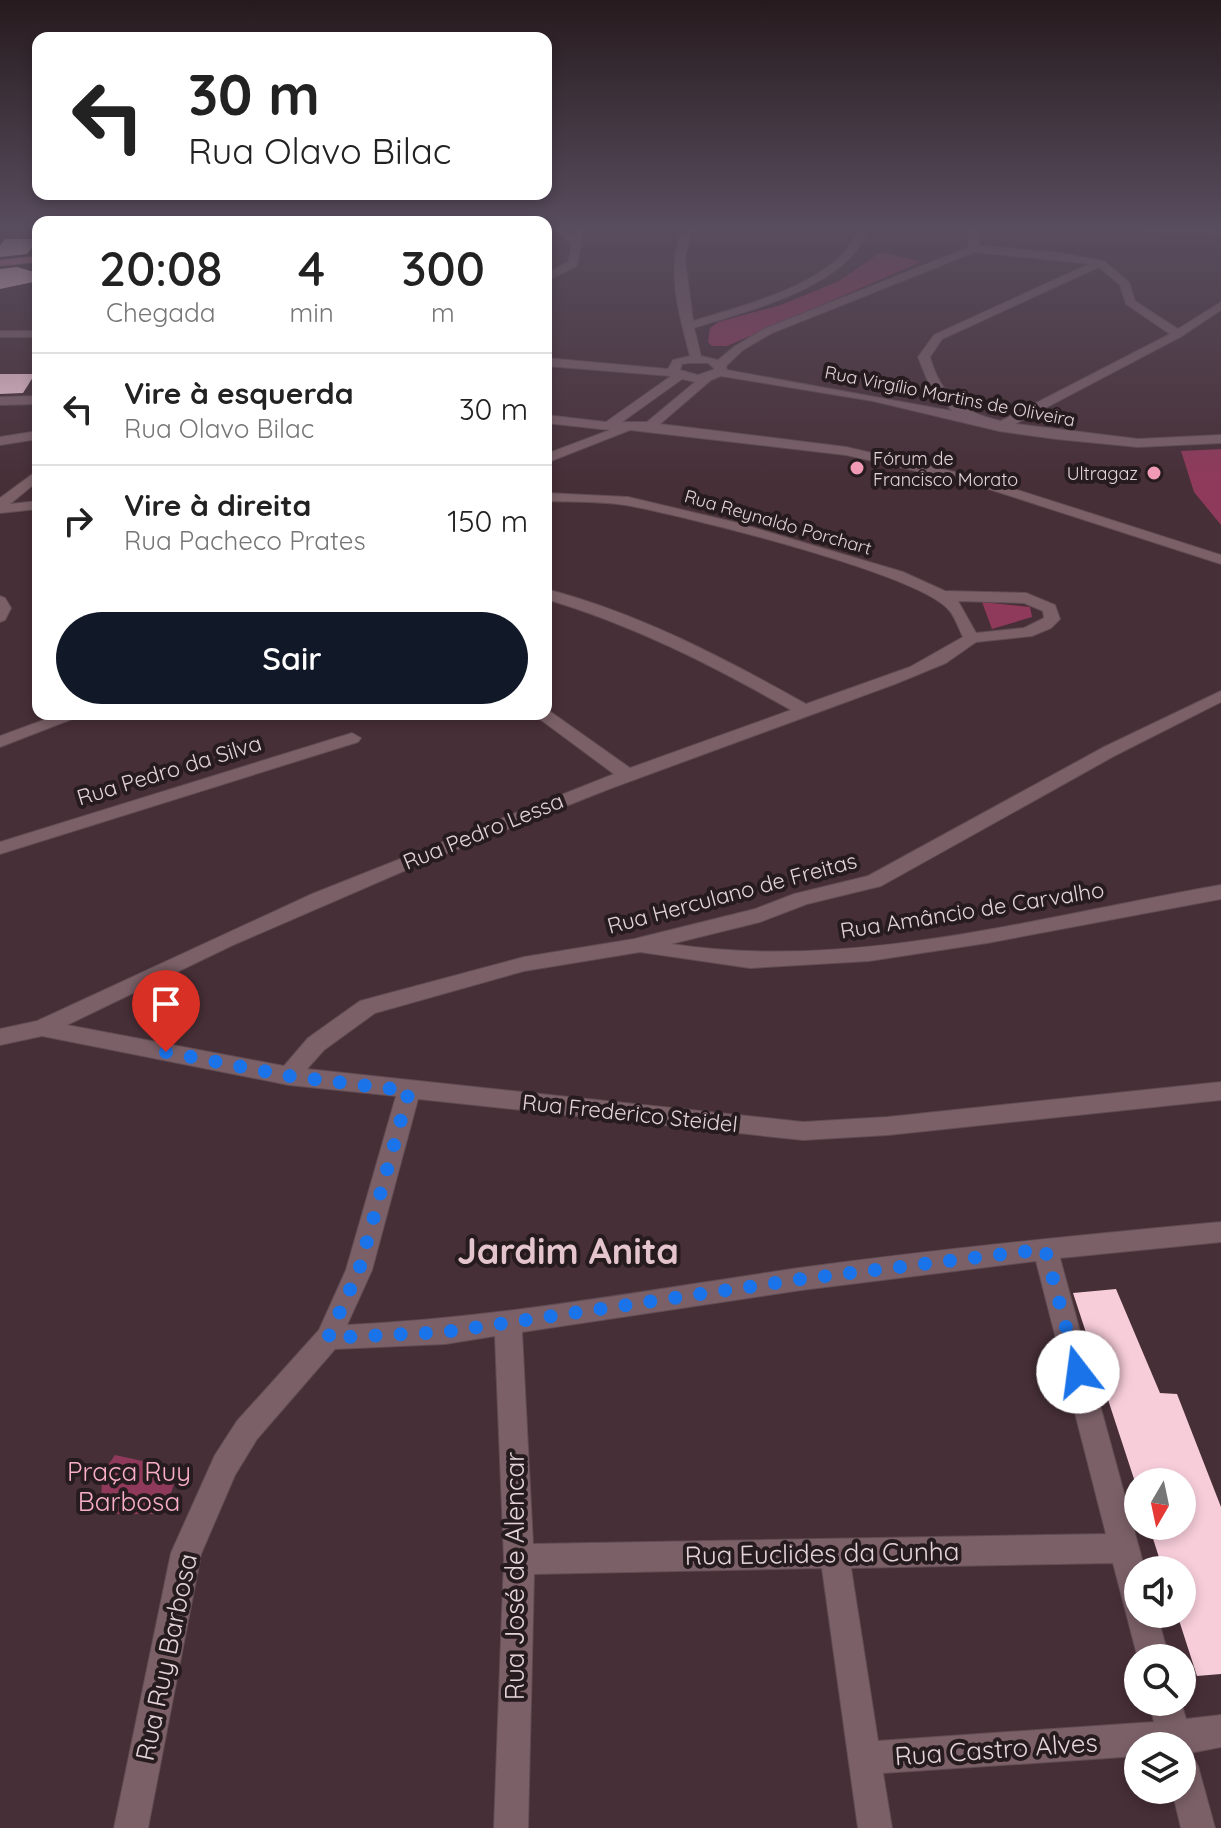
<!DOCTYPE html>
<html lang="pt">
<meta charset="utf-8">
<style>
body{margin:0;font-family:Quicksand,sans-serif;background:#f2f2f2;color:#222;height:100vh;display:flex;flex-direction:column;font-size:30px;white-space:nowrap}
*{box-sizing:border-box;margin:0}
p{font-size:26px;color:#767676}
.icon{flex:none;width:44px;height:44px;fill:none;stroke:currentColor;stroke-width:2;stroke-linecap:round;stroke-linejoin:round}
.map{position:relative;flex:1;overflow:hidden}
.sheet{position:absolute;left:32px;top:216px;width:520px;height:504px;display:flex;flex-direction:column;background:#fff;border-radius:16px;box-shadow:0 4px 12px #0003}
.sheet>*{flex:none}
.guide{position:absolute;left:32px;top:32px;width:520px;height:168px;border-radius:16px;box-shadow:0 4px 12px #0003;background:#fff;color:#222;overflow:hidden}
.needle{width:52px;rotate:189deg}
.buttons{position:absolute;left:1124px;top:1468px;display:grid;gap:16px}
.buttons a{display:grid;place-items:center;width:72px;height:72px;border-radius:50%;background:#fff;box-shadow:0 4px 12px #0003;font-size:40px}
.pin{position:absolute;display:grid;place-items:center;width:68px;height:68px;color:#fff;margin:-82px -34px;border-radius:50% 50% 50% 0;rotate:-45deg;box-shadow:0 0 8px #0007}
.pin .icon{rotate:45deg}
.me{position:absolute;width:88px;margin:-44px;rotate:345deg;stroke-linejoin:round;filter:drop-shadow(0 0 6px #0008)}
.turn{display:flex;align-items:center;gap:28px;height:168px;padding:0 24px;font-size:36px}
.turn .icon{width:104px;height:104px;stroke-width:2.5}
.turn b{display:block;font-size:56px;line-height:68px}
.eta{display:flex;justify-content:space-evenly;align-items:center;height:136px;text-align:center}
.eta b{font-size:48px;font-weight:600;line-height:56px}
.action{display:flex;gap:16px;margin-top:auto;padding:16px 24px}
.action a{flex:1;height:92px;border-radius:48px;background:#111827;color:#fff;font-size:32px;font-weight:600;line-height:92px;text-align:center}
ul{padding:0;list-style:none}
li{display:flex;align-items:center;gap:24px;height:112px;padding:0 24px;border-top:2px solid #e0e0e0}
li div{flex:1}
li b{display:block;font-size:30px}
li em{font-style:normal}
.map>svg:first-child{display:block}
.green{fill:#903a5b}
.building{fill:#f7cdda}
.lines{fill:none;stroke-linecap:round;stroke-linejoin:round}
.minor-casing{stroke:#604c52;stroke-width:2}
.major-casing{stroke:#604c52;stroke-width:2}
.minor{fill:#7b6068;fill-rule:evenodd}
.major{fill:#c87a94;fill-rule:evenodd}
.route{stroke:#1a73e8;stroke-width:14;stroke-dasharray:0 25.2}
.poi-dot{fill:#f09ab6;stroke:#261b1e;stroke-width:3}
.labels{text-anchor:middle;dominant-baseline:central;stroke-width:8;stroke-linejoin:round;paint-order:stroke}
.far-street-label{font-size:18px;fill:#e4d4d9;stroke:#261b1e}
.far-poi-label{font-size:18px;fill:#e4d4d9;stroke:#261b1e;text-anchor:start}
.street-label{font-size:22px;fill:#e4d4d9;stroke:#261b1e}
.near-park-label{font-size:26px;fill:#faafc7;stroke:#261b1e}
.near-street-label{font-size:26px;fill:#e4d4d9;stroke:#261b1e}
.near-district-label{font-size:36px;font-weight:bold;fill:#e4c5ce;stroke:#261b1e}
</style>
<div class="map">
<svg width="1221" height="1828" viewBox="0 0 1221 1828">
<rect width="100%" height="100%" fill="#472f37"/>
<g class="green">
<polygon points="881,252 921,262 727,346 712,346 708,342 710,328 718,322 781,305 839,281"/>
<polygon points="1221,449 1221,525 1194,492 1181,451"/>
<polygon points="982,602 1030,607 1032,617 992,629"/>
<polygon points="115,1455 179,1469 164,1514 101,1514 102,1474"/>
</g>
<g class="building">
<polygon points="5,239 38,239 38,240 27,254 0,257 0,245"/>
<polygon points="17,267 38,273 38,281 0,289 0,269"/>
<polygon points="0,374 35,374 23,393 0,394"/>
<polygon points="1116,1289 1160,1393 1177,1394 1221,1507 1221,1674 1197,1676 1177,1614 1182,1614 1182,1570 1163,1570 1149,1526 1182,1526 1182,1482 1135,1482 1073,1293"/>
</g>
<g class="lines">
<g class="minor-casing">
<g id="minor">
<polygon points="551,228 563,228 573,235 574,228 584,228 577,266 546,281 546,274 568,262 572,243"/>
<path d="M687 228H701L690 235 685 258 693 321C744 305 840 283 859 228H869C848 288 749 310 694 328L701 356 718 360 735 346 764 329 969 247 968 228H978L979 246 1055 252 1104 261 1129 282 1135 301 1178 329 1221 302V310L1182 336 1015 424 1138 439 1221 435V443L1138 447 1056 439 999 431 873 401 721 376 711 380 660 424 846 447 977 477 1221 555V564L973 484 846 455 630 430 546 463V454L610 430 546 423V415L606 422 671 376 546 366V358L668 369 673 360 690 356C680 318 666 271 681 233ZM975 252 1089 264 934 335 918 357 929 384 952 411 727 370 726 366 743 350 772 333ZM1099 267 1120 285 1126 304 1170 334 1001 421C963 413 941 396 930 357L942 339ZM689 363H708L715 369 698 375 680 370 682 364ZM682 379 695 382 647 422H622Z"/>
<polygon points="1129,228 1221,229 1221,235 1134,231"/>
<rect x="0" y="331" width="38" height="6"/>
<polygon points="38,396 38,404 0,405 0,397"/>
<polygon points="38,431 38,439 0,445 0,437"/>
<polygon points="38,470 38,481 10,504 38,501 38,509 0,513 0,498"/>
<path d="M546 493 628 497 738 523 903 572 945 591 1026 593 1055 605 1060 619 1051 628 1032 636 976 642 946 663 895 684 609 789 420 864 233 945 67 1025 284 1066 308 1038 360 1001 524 957 634 939 755 909 794 894 868 876 1104 747 1221 691V702L1116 755 881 886 807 904 760 922 671 944C855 972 1041 916 1221 885V899L987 943 869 961 750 968 640 952 524 971 375 1013 324 1050 307 1069 803 1122 888 1117 1221 1082V1100L888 1135 803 1140 418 1099 372 1270 347 1325C499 1318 648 1290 799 1268 939 1249 1080 1235 1221 1222V1242L1060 1258 1145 1570H1138V1614H1157L1169 1658 1138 1659 1113 1563 851 1568 878 1741 1154 1722 1149 1702H1181L1186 1719 1221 1715V1747L1190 1753 1198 1766 1215 1828H1181L1172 1790H1182V1746H1138V1756L883 1773 892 1828H858L822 1568 534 1574 528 1828H494L504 1559 495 1336 445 1344 335 1349 257 1439 235 1475 201 1554 148 1828H114L171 1553 215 1455 237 1421 319 1330 346 1270 396 1096 289 1085 42 1036 0 1045V1029L37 1021 312 894 614 774 533 714H546L548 710 630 768 791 710C712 665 633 625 546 599V589C638 613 724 658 806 704L910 667 963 637C959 629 955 617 949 610 918 573 687 517 631 506 604 501 574 502 546 501ZM958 601 1024 603 1043 611 1044 618 1024 628 976 633ZM1036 1261 1106 1534 533 1544 522 1332 802 1290Z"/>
<polygon points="0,596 5,598 11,608 5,620 0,622"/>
<polygon points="60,714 85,714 0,747 0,736"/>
<polygon points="352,733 361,738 358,742 0,854 0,842"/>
</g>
</g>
<g class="major-casing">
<polygon id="major" points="38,256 38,262 0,266 0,260"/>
</g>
<use href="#minor" class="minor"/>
<use href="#major" class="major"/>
</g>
<linearGradient id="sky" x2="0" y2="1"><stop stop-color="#271a1e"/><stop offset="0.47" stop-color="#584d5e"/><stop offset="1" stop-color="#584d5e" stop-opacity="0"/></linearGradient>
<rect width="1221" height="484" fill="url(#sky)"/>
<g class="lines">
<polyline class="route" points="166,1052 289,1076 409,1091 359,1270 328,1338 445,1332 802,1279 1045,1249 1078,1372"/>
</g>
<g class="poi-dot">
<circle cx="857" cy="468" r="8"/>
<circle cx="1154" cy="473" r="8"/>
</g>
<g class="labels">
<g class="far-street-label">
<text transform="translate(950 396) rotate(11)">Rua Virgílio Martins de Oliveira</text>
<text transform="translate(778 522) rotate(16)">Rua Reynaldo Porchart</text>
</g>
<g class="far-poi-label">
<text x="873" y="458">Fórum de<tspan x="873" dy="21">Francisco Morato</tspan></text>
<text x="1138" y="473" text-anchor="end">Ultragaz</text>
</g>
<g class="street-label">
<text transform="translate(169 770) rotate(-17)">Rua Pedro da Silva</text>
<text transform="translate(483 831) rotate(-22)">Rua Pedro Lessa</text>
<text transform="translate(732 893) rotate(-15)">Rua Herculano de Freitas</text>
<text transform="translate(972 910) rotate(-9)">Rua Amâncio de Carvalho</text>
<text transform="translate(630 1113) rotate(6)">Rua Frederico Steidel</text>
</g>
<g class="near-park-label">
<text x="129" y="1471">Praça Ruy<tspan x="129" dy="30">Barbosa</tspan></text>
</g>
<g class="near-street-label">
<text transform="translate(822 1553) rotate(-1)">Rua Euclides da Cunha</text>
<text transform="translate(514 1576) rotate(-90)">Rua José de Alencar</text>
<text transform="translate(166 1657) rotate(-78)">Rua Ruy Barbosa</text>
<text transform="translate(996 1749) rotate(-4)">Rua Castro Alves</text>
</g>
<g class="near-district-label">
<text x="568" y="1250">Jardim Anita</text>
</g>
</g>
</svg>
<div class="buttons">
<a><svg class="needle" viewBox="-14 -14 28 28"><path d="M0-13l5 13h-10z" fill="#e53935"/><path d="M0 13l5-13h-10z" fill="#767676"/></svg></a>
<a><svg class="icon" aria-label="sound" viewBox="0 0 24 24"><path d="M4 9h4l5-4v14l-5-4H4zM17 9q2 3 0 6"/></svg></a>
<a><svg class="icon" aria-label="search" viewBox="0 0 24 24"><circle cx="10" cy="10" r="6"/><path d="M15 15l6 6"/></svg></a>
<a><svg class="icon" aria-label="layers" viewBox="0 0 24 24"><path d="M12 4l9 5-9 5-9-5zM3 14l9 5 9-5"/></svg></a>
</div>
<div class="pin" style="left:166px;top:1052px;background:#d93025"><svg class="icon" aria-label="arrive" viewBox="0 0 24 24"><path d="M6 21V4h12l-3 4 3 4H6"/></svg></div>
<svg class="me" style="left:1078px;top:1372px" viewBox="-20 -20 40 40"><circle r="19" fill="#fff"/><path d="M0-13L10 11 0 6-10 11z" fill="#1a73e8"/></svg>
<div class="guide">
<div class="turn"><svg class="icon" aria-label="left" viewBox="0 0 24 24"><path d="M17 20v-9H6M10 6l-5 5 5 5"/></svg><div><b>30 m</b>Rua Olavo Bilac</div></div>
</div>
<section class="sheet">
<div class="eta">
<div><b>20:08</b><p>Chegada</p></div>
<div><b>4</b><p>min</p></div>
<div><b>300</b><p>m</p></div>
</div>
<ul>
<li><svg class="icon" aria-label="left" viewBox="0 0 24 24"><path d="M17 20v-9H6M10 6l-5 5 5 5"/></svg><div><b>Vire à esquerda</b><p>Rua Olavo Bilac</p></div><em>30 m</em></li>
<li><svg class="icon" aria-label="right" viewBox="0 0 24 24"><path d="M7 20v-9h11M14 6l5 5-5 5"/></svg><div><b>Vire à direita</b><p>Rua Pacheco Prates</p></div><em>150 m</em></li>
</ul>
<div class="action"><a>Sair</a></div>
</section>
</div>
